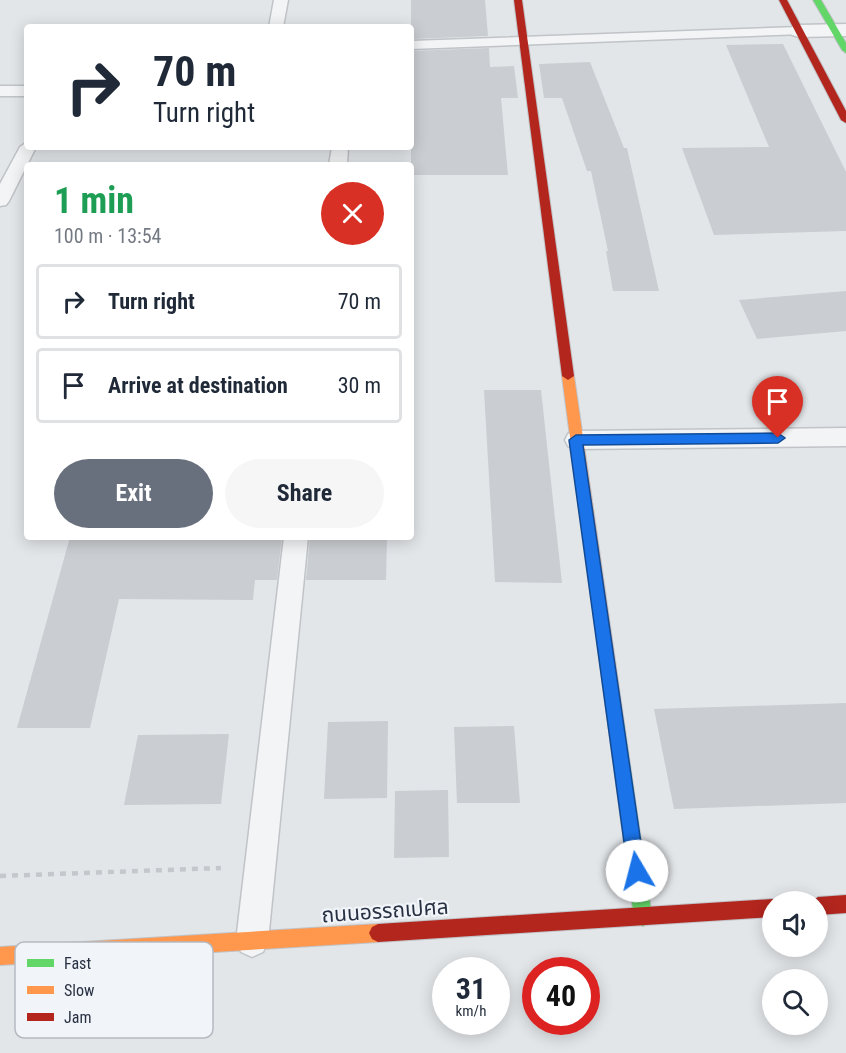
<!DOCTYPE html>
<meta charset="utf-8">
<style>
body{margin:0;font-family:"Roboto Condensed","Noto Sans Thai",sans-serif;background:#f6f6f7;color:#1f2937;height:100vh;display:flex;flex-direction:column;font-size:22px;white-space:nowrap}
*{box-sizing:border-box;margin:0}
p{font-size:20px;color:#747a83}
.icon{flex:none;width:33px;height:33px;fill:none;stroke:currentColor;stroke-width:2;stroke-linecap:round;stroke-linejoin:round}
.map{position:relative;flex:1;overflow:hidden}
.side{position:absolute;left:24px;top:162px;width:390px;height:378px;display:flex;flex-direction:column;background:#fff;border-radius:6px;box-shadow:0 3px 15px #0003}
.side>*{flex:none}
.hud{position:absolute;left:24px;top:24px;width:390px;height:126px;border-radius:6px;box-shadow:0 3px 15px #0003;background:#fff;color:#1f2937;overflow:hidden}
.tools{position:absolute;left:762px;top:891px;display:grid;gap:12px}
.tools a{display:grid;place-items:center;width:66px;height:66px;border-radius:50%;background:#fff;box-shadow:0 3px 15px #0003;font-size:30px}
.speed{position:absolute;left:432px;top:957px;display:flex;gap:12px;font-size:30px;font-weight:700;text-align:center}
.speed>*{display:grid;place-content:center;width:78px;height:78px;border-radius:50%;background:#fff;box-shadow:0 3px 15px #0003;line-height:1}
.speed small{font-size:15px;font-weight:400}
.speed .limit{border:9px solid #d22;background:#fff;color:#111}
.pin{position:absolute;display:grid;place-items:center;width:51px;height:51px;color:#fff;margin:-62px -26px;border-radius:50% 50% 50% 0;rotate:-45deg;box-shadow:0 0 6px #0007}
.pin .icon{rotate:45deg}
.me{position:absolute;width:66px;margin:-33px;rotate:352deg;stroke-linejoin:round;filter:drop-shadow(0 0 4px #0008)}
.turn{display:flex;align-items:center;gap:21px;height:126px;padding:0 30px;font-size:27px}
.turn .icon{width:78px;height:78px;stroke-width:2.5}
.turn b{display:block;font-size:42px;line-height:51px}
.round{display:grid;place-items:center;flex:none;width:63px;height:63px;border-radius:32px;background:#f6f6f7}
.headline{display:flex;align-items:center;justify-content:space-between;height:102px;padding:0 30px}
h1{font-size:36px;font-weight:700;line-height:45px;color:#1e9e55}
.button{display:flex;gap:12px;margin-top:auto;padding:12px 30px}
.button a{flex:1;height:69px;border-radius:36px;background:#69707d;color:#fff;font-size:24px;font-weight:700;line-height:69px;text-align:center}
.button a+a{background:#f6f6f7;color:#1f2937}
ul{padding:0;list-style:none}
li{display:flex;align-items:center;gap:18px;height:75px;margin:0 12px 9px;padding:0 18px;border:3px solid #e0e1e3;border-radius:6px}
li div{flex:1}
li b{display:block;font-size:22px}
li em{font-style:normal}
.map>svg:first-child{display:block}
.building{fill:#cacdd1}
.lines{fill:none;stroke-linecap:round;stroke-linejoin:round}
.lane-casing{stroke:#c0c3c7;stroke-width:3}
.street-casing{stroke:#c0c3c7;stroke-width:3}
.fast-casing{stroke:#c0c3c7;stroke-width:2}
.slow-casing{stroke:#c0c3c7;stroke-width:2}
.jam-casing{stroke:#c0c3c7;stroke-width:2}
.path{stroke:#c4c7cb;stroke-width:4.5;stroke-dasharray:6 6;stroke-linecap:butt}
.lane{fill:#f2f4f5;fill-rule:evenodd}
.street{fill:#f2f4f5;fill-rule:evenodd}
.fast{fill:#63d668;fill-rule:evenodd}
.slow{fill:#ff974d;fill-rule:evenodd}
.jam{fill:#b3261e;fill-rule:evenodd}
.route{fill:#1a73e8;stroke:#114b97;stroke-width:1.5}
.labels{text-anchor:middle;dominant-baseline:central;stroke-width:4.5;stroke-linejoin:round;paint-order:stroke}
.near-street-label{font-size:21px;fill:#283143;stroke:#f1f4f8}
.key{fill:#f1f4f8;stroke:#b5bac2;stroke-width:1.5}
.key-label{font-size:16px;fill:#283143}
</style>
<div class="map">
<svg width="846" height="1053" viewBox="0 0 846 1053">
<rect width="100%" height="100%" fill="#e3e6e9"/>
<g class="building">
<polygon points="411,0 485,0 488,36 411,39"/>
<polygon points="783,44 846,172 846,231 714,235 682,148 769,147 726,45"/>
<polygon points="489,48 490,67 514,66 518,98 501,98 508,175 411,175 411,51"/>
<polygon points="590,62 624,148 627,148 659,291 613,291 606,251 608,251 591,171 587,171 562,98 544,98 539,64"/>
<polygon points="846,291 846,331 757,339 739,300"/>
<polygon points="484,390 541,390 562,583 495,582"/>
<polygon points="70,537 282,537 277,580 255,580 253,600 119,599 90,728 17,728"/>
<polygon points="310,537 387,537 386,580 306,580"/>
<polygon points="846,703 846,803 674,809 654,709"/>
<polygon points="388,721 387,798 324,799 328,722"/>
<polygon points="514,726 520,803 457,803 454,727"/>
<polygon points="229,734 221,804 124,805 138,735"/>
<polygon points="448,790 449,857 394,858 395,791"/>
</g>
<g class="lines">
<g class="lane-casing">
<g id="lane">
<polygon points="274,0 288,0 283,27 269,27"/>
<polygon points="799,27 806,31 804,34 411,49 411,41"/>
<rect x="0" y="86" width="27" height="10"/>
<polygon points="27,142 27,147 36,147 9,201 6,205 0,206 0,184 20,147"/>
<polygon points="332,147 348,147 347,165 329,165"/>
<polygon points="846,428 846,446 576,449 568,446 565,440 568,434 576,431"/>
<polygon points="284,537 308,537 268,941 263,952 252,957 241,952 236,941"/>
</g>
</g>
<g class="street-casing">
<polygon id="street" points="846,24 846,36 799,37 792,35 789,31 792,27 799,25"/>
</g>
<g class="fast-casing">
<g id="fast">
<polygon points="813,0 821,0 846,43 846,53 842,50"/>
<polygon points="616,716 622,718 624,723 652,917 649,923 643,926 637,923 634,917 608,723 610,718"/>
</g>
</g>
<g class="slow-casing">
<g id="slow">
<polygon points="568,372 574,376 624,723 622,728 616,730 610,728 608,723 562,376"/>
<polygon points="378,924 384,927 387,933 384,939 378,942 0,965 0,947"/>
</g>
</g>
<g class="jam-casing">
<g id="jam">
<polygon points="514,0 522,0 574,376 568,380 562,376"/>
<polygon points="779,0 787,0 846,111 846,123 841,120"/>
<polygon points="846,895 846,913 818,915 818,902 811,902 818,897"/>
<polygon points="772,899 778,902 772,902 772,917 378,942 372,939 369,933 372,927 378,924"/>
</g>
</g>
<polyline class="path" points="0,876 221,868"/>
<use href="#lane" class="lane"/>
<use href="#street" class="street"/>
<use href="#fast" class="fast"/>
<use href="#slow" class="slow"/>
<use href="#jam" class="jam"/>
</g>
<polygon class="route" points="778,433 785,438 778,443 583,445 645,871 643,877 637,880 630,877 628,871 569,440 576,435"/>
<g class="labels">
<g class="near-street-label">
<text transform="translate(385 911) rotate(-4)">ถนนอรรถเปศล</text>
</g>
</g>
<rect x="15" y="942" width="198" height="96" rx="9" class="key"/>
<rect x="27" y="959" width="27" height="8" fill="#63d668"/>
<rect x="27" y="986" width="27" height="8" fill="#ff974d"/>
<rect x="27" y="1013" width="27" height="8" fill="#b3261e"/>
<g class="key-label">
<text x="64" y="969">Fast</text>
<text x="64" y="996">Slow</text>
<text x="64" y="1023">Jam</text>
</g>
</svg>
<div class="tools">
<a><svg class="icon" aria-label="sound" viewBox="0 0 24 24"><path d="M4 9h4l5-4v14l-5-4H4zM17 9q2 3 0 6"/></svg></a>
<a><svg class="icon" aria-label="search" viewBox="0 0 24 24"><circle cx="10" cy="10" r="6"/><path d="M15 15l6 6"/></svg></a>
</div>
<div class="speed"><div>31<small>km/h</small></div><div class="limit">40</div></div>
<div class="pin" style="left:778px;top:438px;background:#d93025"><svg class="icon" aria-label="arrive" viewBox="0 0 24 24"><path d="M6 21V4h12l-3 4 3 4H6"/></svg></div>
<svg class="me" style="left:637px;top:871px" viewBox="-20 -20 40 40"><circle r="19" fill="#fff"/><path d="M0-13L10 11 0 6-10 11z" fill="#1a73e8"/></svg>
<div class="hud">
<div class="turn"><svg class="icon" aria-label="right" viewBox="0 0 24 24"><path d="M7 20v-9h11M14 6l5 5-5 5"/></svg><div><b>70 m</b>Turn right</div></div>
</div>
<section class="side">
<div class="headline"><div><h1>1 min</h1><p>100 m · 13:54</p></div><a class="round" style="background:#d93025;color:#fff"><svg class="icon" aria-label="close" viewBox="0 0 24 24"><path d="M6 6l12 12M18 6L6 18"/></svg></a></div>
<ul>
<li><svg class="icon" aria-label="right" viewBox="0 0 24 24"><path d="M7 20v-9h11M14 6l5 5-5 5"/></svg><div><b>Turn right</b></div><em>70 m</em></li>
<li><svg class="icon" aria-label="arrive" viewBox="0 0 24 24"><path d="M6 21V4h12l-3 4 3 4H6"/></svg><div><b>Arrive at destination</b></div><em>30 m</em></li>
</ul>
<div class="button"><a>Exit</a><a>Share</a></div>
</section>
</div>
